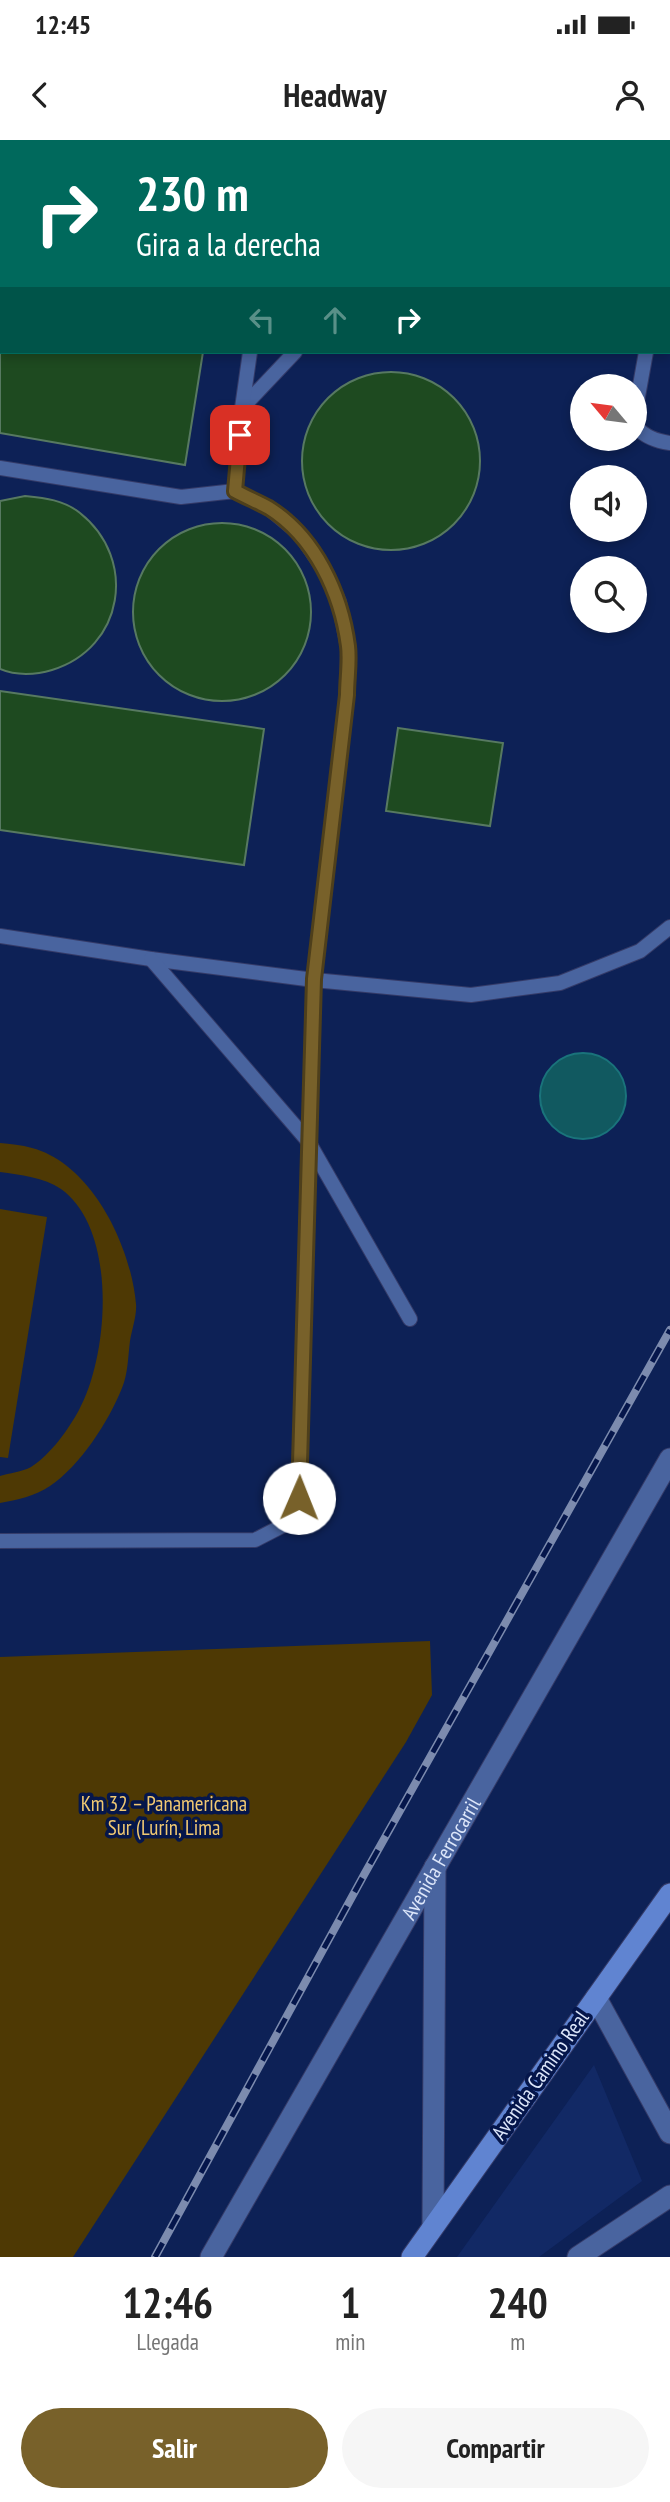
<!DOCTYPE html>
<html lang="es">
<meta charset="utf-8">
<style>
body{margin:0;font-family:"PT Sans Narrow",sans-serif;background:#f6f6f6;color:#222;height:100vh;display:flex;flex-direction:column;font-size:26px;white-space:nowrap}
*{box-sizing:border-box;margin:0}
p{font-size:23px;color:#767676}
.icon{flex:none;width:38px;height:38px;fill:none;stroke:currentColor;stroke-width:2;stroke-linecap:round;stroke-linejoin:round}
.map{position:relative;height:2117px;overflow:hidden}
.side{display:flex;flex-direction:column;background:#fff;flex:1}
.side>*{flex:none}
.top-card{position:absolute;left:0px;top:0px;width:670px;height:214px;box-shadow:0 4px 10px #0003;background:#00695c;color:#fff;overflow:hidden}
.needle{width:46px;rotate:299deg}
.fabs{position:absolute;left:570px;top:234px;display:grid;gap:14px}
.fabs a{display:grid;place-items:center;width:77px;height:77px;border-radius:50%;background:#fff;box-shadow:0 4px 10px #0003;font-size:35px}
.pin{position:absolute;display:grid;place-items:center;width:60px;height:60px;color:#fff;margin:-30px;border-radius:14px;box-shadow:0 4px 10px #0006}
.me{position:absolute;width:77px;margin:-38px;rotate:1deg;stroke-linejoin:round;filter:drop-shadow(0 0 5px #0008)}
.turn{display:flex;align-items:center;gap:24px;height:147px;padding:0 21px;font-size:32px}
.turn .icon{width:91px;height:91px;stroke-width:2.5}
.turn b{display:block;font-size:49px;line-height:60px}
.lanes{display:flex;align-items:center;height:66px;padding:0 21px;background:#0003;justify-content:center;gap:35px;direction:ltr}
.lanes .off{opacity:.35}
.eta{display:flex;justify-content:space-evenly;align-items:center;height:119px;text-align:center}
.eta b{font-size:42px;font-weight:800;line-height:49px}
.button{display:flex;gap:14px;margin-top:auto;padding:14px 21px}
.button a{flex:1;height:80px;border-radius:42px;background:#78612a;color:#fff;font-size:28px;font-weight:800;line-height:80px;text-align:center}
.button a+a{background:#f6f6f6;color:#222}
.status{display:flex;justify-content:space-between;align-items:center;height:49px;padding:0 35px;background:#fff;direction:ltr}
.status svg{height:19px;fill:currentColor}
header{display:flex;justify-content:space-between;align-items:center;height:91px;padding:0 21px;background:#fff;font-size:32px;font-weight:800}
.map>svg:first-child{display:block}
.built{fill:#122965}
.green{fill:#4e3904}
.water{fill:#1e4a20;stroke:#577961;stroke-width:2}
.building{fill:#115960;stroke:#1a737b;stroke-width:2}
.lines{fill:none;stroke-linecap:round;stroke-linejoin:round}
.lane-casing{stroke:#353b68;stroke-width:16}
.street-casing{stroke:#353b68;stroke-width:23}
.secondary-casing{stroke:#353b68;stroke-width:23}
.primary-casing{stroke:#353b68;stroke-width:23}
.lane{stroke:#49649f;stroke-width:14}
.street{stroke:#49649f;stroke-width:21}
.secondary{stroke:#49649f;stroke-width:21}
.primary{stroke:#6084d1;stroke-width:21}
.rail-casing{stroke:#7c8bae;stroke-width:8}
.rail{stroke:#05164b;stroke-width:5;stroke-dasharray:16;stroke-linecap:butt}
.route-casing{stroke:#4e3f1b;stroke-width:18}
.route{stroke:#78612a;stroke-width:12}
.labels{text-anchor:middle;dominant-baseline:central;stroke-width:7;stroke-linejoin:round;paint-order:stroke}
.park-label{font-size:21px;fill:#f0c872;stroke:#05164b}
.street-label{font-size:21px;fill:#dce6fa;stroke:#05164b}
</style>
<div class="status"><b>12:45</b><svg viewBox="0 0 49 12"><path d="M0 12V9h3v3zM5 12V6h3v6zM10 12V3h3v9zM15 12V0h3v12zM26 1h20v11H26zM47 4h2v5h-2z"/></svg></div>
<header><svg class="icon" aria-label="back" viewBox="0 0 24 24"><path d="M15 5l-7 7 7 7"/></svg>Headway<svg class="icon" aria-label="person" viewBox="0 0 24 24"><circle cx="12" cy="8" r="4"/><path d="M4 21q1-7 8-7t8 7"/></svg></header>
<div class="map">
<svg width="670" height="2117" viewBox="0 0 670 2117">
<rect width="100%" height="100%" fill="#0d2156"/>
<polygon class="built" points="594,1925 642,2041 539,2117 457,2117"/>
<g class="green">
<path d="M0 1003C10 1004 22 1005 32 1008 92 1024 131 1106 136 1164 137 1175 132 1189 130 1201 128 1216 128 1234 122 1248 109 1281 80 1326 50 1346 35 1356 17 1360 0 1363V1336C9 1333 22 1332 31 1327 51 1314 68 1290 79 1270 109 1215 118 1090 61 1049 44 1037 20 1035 0 1032Z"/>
<polygon points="0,1069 47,1077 8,1318 0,1317"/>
<polygon points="430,1501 432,1555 406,1602 73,2117 0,2117 0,1517"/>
</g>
<g class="water">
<polygon points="0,0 237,0 2,2 2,96"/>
<polygon points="0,123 2,212 203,212 185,325 0,293"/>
<circle cx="391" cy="321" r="89"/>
<path d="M25 356C45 358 64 360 80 373 138 419 124 508 52 530 36 535 16 536 0 529V361Z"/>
<circle cx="222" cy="472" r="89"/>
<polygon points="0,551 264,589 244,725 0,690"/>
<polygon points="398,588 503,603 490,686 386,671"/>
</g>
<circle class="building" cx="583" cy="956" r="43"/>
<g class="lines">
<g class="lane-casing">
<g id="lane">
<polyline points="285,2 285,0"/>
<polyline points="668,193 670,193"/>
<polyline points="242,268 295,212"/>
<polyline points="635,273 646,212"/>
<path d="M635 286C645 297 656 301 670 303"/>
<polyline points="0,328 181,357 235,351 270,369 300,394 323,428 339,462 348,508 347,555 314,840 299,1358 286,1384 255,1400 0,1401"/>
<polyline points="235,351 242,268 250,212"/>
<polyline points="0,796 151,819 314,840 471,855 560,843 640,811 670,787"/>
<polyline points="151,819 308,1001 410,1179"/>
</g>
</g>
<g class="street-casing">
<g id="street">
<polyline points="596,1858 670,1993"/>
<polyline points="433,2086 435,1727"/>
<polyline points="578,2117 670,2056"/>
</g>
</g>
<g class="secondary-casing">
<g id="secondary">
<path id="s1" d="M211 2117 670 1319"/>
</g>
</g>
<g class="primary-casing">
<polyline id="primary" points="412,2117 670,1754"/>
</g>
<use href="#lane" class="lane"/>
<use href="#street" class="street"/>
<use href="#secondary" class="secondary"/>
<use href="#primary" class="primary"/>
<g class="rail-casing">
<polyline id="rail" points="155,2117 365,1733 670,1190"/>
</g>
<use href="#rail" class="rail"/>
</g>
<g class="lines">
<g class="route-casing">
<path id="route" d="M240 295 235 351C246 357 258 362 269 368 315 397 341 453 348 506 350 521 347 539 347 555L314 839 299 1358"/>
</g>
<use href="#route" class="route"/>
</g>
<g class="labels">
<g class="park-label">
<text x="164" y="1663">Km 32 – Panamericana<tspan x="164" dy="24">Sur (Lurín, Lima</tspan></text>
</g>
<g class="street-label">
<text stroke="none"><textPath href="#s1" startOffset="460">Avenida Ferrocarril</textPath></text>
<text transform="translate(540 1935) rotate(-55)">Avenida Camino Real</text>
</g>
</g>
</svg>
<div class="fabs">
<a><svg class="needle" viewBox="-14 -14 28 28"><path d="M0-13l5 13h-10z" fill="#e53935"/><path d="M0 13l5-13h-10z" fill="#767676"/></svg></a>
<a><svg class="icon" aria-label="sound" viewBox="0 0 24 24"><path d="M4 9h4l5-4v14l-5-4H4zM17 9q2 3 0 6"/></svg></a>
<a><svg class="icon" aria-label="search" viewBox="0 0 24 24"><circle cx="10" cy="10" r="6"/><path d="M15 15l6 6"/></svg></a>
</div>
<div class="pin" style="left:240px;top:295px;background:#d93025"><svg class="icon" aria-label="arrive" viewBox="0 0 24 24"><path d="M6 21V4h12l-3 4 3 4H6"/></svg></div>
<svg class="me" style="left:299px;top:1358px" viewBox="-20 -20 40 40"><circle r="19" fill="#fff"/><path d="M0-13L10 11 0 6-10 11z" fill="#78612a"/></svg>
<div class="top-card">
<div class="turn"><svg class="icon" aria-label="right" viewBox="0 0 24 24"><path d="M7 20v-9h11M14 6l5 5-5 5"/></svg><div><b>230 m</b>Gira a la derecha</div></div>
<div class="lanes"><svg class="icon off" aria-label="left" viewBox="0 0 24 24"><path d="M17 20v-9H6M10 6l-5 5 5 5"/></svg><svg class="icon off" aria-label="ahead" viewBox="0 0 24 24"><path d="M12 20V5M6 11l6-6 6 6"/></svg><svg class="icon" aria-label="right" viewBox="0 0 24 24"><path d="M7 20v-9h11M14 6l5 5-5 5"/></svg></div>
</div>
</div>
<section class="side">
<div class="eta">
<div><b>12:46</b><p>Llegada</p></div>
<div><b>1</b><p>min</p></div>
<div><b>240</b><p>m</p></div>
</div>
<div class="button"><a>Salir</a><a>Compartir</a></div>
</section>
